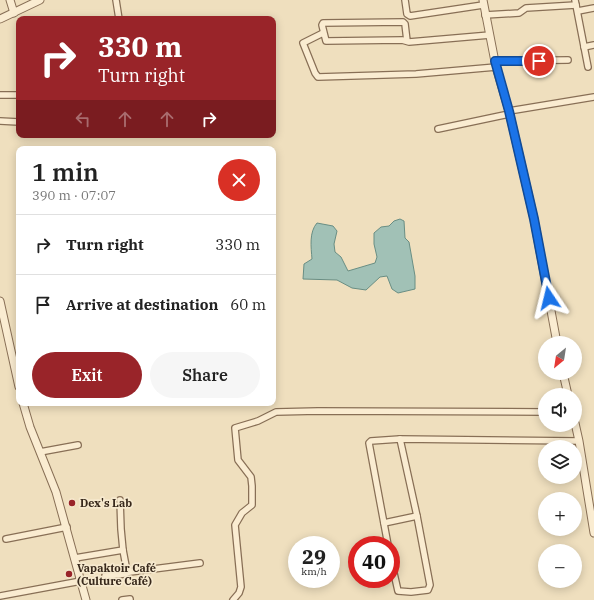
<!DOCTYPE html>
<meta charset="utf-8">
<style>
body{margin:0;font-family:"IBM Plex Serif",serif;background:#f6f6f6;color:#222;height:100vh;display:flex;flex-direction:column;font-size:15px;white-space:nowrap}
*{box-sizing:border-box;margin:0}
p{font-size:13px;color:#767676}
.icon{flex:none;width:22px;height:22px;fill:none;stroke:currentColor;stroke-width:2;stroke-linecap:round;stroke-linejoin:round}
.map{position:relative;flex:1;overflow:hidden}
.sheet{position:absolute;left:16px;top:146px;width:260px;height:260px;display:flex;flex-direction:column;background:#fff;border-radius:8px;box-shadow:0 2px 10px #0003}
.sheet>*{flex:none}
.guide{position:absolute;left:16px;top:16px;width:260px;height:122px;border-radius:8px;box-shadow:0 2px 10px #0003;background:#992429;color:#fff;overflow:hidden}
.needle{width:26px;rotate:210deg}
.tools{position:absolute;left:538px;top:336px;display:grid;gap:8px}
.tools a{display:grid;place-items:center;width:44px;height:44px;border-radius:50%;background:#fff;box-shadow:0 2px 10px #0003;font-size:20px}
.speed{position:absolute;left:288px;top:536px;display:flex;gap:8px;font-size:20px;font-weight:700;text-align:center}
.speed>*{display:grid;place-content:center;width:52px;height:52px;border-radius:50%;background:#fff;box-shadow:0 2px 10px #0003;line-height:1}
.speed small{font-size:10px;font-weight:400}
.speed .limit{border:6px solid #d22;background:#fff;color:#111}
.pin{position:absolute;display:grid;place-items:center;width:34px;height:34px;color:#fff;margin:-17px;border:2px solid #fff;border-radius:50%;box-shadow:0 1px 4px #0007}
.me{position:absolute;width:44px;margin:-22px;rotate:350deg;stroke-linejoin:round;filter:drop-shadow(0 0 3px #0008)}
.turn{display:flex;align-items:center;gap:14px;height:84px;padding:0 16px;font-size:18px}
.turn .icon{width:52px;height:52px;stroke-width:2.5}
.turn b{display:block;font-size:28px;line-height:34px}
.lanes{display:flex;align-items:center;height:38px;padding:0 16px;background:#0003;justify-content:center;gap:20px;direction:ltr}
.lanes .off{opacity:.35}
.round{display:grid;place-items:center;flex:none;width:42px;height:42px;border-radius:21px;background:#f6f6f6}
.overview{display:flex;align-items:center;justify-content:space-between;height:68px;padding:0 16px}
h1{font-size:24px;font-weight:600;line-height:30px}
.primary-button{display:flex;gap:8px;margin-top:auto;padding:8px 16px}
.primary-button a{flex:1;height:46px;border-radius:24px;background:#992429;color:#fff;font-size:16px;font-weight:600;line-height:46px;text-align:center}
.primary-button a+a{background:#f6f6f6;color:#222}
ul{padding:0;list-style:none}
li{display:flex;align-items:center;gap:12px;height:60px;padding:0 16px;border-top:1px solid #e0e0e0}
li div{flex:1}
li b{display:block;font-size:15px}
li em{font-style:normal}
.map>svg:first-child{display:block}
.water{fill:#a1c1b6;stroke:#698e84}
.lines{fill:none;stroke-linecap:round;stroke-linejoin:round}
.minor-casing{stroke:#886f56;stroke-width:8}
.tertiary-casing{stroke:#886f56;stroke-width:9}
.minor{stroke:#faecd1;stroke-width:5.5}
.tertiary{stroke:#faecd1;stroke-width:7}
.route-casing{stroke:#114b97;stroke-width:10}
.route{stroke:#1a73e8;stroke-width:7}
.poi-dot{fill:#992429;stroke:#f6e9ce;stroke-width:1.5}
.labels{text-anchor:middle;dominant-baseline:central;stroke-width:3.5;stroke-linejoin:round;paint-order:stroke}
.poi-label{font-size:11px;font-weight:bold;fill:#37281b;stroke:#f6e9ce;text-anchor:start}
</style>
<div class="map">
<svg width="594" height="600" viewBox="0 0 594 600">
<rect width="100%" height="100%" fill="#efdfbe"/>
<path class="water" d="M400 219 404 221 405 238 409 242 415 276V289L398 293 392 289 387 276 380 277 366 290 352 288 337 280 303 279 304 264 312 259C311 247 309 232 317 223L333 226 337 231 334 244 335 252 341 257 348 271 375 263 377 257 374 244V233L381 227 389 226 394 221Z"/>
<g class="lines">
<g class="minor-casing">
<g id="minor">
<polyline points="116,0 119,19"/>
<polyline points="405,0 407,14 410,16 483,5"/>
<polyline points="575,0 588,67"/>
<polyline points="578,11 594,8"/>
<polyline points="485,15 519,13 526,8 576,5"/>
<polyline points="323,33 303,43 315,73 318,77 416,74 496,67"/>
<polyline points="407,41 405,24 403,22 323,23 322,25 326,41 402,40 409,42 490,35"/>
<polyline points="584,47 594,45"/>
<polyline points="495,61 568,60"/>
<polyline points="0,95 19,95"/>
<polyline points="509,111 594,97"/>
<polyline points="0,121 19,122"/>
<polyline points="438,129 509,114"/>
<polyline points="40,452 78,445"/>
<polyline points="384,523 417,516"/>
<polyline points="6,539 67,527"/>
<polyline points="388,545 369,443 371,441 400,439 579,441"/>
<polyline points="123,550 126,566 130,572 200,563"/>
<polyline points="75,558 123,550 121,529 120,500"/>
<polyline points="391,560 398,591 411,592 428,590 430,585 417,516 400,439"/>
<polyline points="105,576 125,574 129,572"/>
<polyline points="0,596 81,581"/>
<polyline points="122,600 130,599"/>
<polyline points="233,600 239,593 241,587 235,525 242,513 252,505 252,486 251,477 238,460 235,428 258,421 276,412 318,411 545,412"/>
</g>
</g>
<g class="tertiary-casing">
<g id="tertiary">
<polyline points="10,0 14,13"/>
<polyline points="483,0 496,67 509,111 534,219 557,343"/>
<polyline points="0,19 40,0"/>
<polyline points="0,301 19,387"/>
<polyline points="563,373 568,395"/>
<polyline points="23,403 30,427 56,492 86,600"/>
<polyline points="575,423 579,441 594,533"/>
</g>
</g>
<use href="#minor" class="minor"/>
<use href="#tertiary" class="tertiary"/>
</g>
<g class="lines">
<g class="route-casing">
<polyline id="route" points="539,61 495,61 509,111 534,219 549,298"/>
</g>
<use href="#route" class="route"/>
</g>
<g class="poi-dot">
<circle cx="72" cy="503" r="4"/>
<circle cx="69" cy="574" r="4"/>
</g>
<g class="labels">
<g class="poi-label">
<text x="80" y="503">Dex's Lab</text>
<text x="77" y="568">Vapaktoir Café<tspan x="77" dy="13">(Culture Café)</tspan></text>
</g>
</g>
</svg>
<div class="tools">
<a><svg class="needle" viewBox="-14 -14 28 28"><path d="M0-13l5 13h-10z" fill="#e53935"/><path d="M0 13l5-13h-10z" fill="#767676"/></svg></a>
<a><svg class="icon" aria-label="sound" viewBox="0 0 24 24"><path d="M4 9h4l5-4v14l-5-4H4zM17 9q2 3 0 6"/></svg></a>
<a><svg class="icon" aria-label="layers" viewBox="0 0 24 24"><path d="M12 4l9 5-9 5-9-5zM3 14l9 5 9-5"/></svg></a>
<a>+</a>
<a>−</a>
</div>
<div class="speed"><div>29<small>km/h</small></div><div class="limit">40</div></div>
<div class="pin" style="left:539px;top:61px;background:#d93025"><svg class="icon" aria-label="arrive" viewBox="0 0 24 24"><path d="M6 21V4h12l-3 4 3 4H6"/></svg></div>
<svg class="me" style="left:549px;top:298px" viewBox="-20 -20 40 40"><path d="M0-17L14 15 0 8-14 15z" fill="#1a73e8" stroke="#fff" stroke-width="4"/></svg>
<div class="guide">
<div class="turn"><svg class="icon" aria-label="right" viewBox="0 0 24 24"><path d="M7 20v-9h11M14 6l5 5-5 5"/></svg><div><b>330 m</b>Turn right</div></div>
<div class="lanes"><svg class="icon off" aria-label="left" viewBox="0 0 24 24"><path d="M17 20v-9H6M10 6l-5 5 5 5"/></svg><svg class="icon off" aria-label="ahead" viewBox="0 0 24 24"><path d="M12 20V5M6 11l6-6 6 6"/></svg><svg class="icon off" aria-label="ahead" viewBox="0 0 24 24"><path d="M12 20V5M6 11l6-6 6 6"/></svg><svg class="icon" aria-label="right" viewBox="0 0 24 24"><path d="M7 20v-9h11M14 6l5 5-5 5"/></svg></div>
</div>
<section class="sheet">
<div class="overview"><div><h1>1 min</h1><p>390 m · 07:07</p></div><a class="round" style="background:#d93025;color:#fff"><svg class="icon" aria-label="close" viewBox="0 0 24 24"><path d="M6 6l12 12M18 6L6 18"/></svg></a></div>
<ul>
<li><svg class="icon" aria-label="right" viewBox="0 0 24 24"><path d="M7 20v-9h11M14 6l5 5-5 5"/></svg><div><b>Turn right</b></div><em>330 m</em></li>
<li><svg class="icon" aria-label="arrive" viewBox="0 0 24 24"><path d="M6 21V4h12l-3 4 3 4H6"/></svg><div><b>Arrive at destination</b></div><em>60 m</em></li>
</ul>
<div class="primary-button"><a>Exit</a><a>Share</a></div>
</section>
</div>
